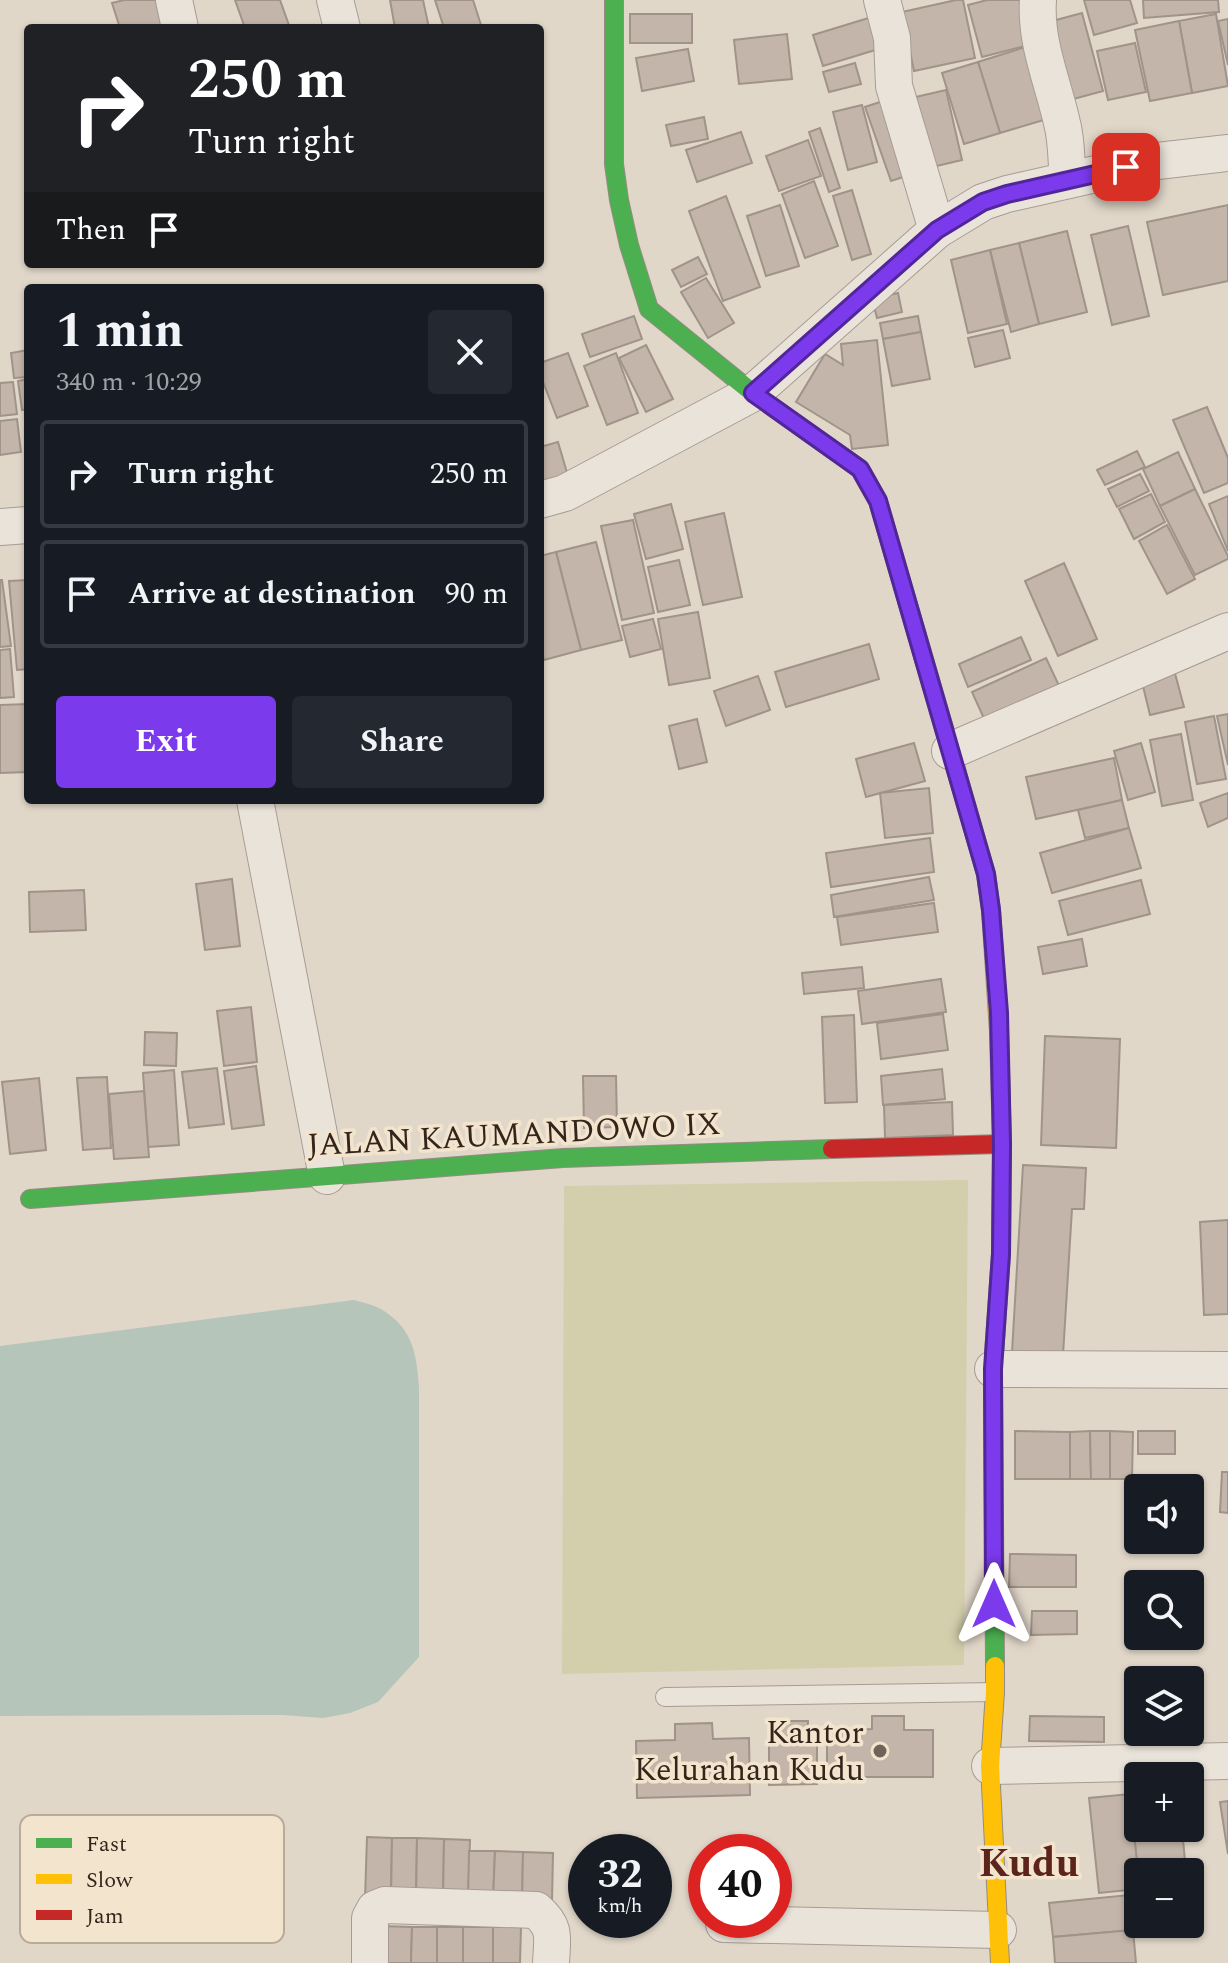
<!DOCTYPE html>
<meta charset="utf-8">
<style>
body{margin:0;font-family:Spectral,serif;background:#242831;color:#f1f3f6;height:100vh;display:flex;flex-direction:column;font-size:30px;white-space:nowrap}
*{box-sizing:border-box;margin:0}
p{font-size:26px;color:#9ea1a6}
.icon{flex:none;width:44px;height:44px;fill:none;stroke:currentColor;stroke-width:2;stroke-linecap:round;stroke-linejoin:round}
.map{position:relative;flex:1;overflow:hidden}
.panel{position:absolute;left:24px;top:284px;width:520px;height:520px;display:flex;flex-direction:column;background:#171b24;border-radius:8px;box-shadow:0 2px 6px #0004}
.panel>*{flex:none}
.hud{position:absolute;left:24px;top:24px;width:520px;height:244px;border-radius:8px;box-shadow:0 2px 6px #0004;background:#202124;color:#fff;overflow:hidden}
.buttons{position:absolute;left:1124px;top:1474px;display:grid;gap:16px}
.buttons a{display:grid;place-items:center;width:80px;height:80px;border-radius:8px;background:#171b24;box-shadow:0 2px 6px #0004;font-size:40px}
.speed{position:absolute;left:568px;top:1834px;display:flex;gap:16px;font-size:40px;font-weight:700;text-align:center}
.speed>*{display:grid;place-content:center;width:104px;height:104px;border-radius:50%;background:#171b24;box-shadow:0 2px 6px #0004;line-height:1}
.speed small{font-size:20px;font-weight:400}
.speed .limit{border:12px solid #d22;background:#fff;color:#111}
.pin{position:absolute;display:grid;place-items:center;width:68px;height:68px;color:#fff;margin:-34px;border-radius:16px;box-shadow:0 4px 12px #0006}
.me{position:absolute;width:88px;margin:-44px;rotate:0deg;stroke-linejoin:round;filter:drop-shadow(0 0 6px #0008)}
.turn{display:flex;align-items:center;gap:28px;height:168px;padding:0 32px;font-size:36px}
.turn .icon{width:104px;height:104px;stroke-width:2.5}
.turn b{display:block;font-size:56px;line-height:68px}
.then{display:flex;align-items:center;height:76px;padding:0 32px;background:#0003;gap:16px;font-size:30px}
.round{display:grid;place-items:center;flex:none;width:84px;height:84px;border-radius:8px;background:#242831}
.summary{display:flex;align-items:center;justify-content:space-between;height:136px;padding:0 32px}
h1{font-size:48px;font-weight:700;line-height:60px}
.cta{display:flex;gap:16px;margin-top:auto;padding:16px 32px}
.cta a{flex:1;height:92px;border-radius:8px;background:#7c3aed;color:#fff;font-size:32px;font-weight:700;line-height:92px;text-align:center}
.cta a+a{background:#242831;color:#f1f3f6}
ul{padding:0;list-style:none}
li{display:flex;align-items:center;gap:24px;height:108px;margin:0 16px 12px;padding:0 16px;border:4px solid #363941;border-radius:8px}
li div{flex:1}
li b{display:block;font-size:30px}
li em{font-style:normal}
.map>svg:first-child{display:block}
.green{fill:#d3cfac}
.water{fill:#b5c5b9}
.building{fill:#c4b5aa;stroke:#a09389;stroke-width:2}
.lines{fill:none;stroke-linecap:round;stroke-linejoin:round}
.lane-casing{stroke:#a69c93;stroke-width:20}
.street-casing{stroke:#a69c93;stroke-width:38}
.fast-casing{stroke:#958c83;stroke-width:20}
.slow-casing{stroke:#958c83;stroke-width:20}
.jam-casing{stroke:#958c83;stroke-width:20}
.lane{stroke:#eae3da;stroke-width:18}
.street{stroke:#eae3da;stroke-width:36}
.fast{stroke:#4caf50;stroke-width:18}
.slow{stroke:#ffc107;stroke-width:18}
.jam{stroke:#c62828;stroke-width:18}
.route-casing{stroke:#51269a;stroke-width:20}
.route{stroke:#7c3aed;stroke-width:14}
.poi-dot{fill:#706359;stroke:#f3e4ce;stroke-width:3}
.labels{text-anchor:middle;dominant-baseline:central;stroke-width:7;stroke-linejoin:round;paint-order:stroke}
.street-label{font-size:32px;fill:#33251c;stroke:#f3e4ce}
.poi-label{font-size:32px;fill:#33251c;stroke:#f3e4ce;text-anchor:end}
.district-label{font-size:40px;font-weight:bold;fill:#5d241e;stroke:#f3e4ce}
.key{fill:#f3e4ce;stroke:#b9ab99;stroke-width:2}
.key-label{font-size:22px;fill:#33251c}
</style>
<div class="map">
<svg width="1228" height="1963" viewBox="0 0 1228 1963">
<rect width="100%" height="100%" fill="#e1d7c9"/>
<polygon class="green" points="968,1180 964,1665 562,1674 564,1186"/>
<path class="water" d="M354 1300C364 1303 376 1305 384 1311 413 1329 417 1356 419 1388V1657L378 1702 350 1713 323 1718 283 1715 0 1716V1346Z"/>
<g class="building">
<polygon points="124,0 158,0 166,28 120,28 112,3"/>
<polygon points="235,0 280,0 290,28 245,28"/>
<polygon points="390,0 423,0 429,28 395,28"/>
<polygon points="435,0 473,0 482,28 444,28"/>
<polygon points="956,0 963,0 975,58 914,71 902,12"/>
<polygon points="987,0 1025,0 1037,43 982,57 968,5"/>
<polygon points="1084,0 1130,0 1137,23 1094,35"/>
<polygon points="1143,0 1218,0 1219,12 1144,18"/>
<polygon points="1082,13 1103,91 1066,101 1045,23"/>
<rect x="630" y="14" width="62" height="29"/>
<polygon points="1216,14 1228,86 1192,93 1179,21"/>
<polygon points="875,16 885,47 823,66 813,35"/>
<polygon points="1228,19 1228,65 1218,21"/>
<polygon points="1179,21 1192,93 1150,101 1135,30"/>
<polygon points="787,34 792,79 739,84 734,40"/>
<polygon points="1135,43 1146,92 1108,100 1097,51"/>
<polygon points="1035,44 1057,116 1000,133 978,62"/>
<polygon points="688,49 694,81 642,91 636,58"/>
<polygon points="978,62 1000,133 964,144 942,73"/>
<polygon points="855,63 861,84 829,92 823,72"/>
<polygon points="946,90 962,160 924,169 907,99"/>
<polygon points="889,99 915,173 891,181 865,107"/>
<polygon points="862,105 877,162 848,170 833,112"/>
<polygon points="704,117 708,139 671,146 666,125"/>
<polygon points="820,128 840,188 829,192 809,132"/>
<polygon points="741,132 752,163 697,182 686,150"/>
<polygon points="808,140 821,176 779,191 766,156"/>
<polygon points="814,181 838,246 805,258 782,194"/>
<polygon points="852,190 871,254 852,260 833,196"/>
<polygon points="726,196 760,287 723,301 689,211"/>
<polygon points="780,205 799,266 766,276 747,216"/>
<polygon points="1228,205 1228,281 1163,295 1147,222"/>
<polygon points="1128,226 1149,316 1112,325 1091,235"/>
<polygon points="1067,231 1087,312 1039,324 1019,243"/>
<polygon points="1019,243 1039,324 1011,332 990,250"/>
<polygon points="990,250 1007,324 968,333 951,260"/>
<polygon points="698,257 707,274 681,287 672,270"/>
<polygon points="706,278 734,323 708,338 681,292"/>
<polygon points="898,293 902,312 877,318 872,299"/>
<polygon points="634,316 642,339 590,357 582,334"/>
<polygon points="918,316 921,332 883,339 880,323"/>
<polygon points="1003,330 1010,358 975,367 968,338"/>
<polygon points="921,332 930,379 892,386 883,339"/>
<polygon points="877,340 888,445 852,449 850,435 796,402 825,354 843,365 841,344"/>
<polygon points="646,345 673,399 646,412 619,358"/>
<polygon points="28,350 28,377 14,378 11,353"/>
<polygon points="568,353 588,406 557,418 540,374 540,363"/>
<polygon points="616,353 638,413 607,425 584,366"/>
<polygon points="28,379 28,409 22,410 18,381"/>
<polygon points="13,382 17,414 0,416 0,383"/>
<polygon points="1207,407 1228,458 1228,483 1204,493 1173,420"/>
<polygon points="17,419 21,452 0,455 0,421"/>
<polygon points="558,442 568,476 540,484 540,447"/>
<polygon points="1137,451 1145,467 1105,485 1097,470"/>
<polygon points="1178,452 1195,489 1160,506 1143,469"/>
<polygon points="1140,474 1149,491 1117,507 1108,489"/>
<polygon points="1195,489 1228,556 1228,559 1195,575 1160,506"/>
<polygon points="1151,494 1165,522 1134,539 1119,509"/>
<polygon points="1228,496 1228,551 1209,504"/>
<polygon points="671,504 683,549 646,559 634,514"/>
<polygon points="724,513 742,597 703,605 685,522"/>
<polygon points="633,520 654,613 622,620 601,526"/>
<polygon points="1167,525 1195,579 1167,594 1139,541"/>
<polygon points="596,542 622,640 581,650 556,552"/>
<polygon points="556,552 581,650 544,660 540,645 540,556"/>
<polygon points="679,560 690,605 658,612 648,567"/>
<polygon points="1064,563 1097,639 1058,656 1025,581"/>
<polygon points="0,580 2,580 11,646 0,647"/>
<polygon points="28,580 28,669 17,670 9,581"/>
<polygon points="698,612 710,678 669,685 658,619"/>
<polygon points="653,619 661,649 630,657 622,626"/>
<polygon points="1021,637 1031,660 968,687 959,664"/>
<polygon points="869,644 879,679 786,707 775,672"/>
<polygon points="10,649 14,697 0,698 0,650"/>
<polygon points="1046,658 1061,690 986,723 972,692"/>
<polygon points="1173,666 1184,707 1150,715 1140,674"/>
<polygon points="758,676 770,710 726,726 714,691"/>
<polygon points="28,704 28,772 0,773 0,705"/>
<polygon points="1228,714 1228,765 1217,716"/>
<polygon points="1214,716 1226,779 1197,784 1185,722"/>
<polygon points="697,719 707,762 679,769 669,726"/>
<polygon points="1181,734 1193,800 1162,806 1150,740"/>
<polygon points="914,743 925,781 866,797 856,759"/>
<polygon points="1141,743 1155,792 1128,800 1114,751"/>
<polygon points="1114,758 1122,800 1036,819 1026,777"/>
<polygon points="929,788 933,833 885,838 880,793"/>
<polygon points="1228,793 1228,818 1208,827 1200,803"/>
<polygon points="1122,800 1129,828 1085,838 1078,810"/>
<polygon points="1129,828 1141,868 1052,893 1040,853"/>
<polygon points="930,838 934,872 831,887 826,853"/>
<polygon points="929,877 934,900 834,917 831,895"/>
<polygon points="232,879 240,946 205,950 196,884"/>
<polygon points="1141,880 1150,914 1068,935 1059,901"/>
<polygon points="84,890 86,930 30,932 29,892"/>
<polygon points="934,903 938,932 841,945 837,917"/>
<polygon points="1082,939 1087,966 1043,974 1038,947"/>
<polygon points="862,967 864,988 804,994 802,973"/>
<polygon points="941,979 946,1012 862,1024 858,991"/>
<polygon points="251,1007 257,1062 224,1066 217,1011"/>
<polygon points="943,1014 948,1050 881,1059 877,1023"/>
<polygon points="854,1015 857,1102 825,1103 822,1017"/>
<polygon points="145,1032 177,1033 176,1066 144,1065"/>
<polygon points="1045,1036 1120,1039 1116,1148 1041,1145"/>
<polygon points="256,1066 264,1125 232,1129 224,1071"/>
<polygon points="217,1068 224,1124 189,1128 182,1072"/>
<polygon points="942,1069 945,1099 883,1105 881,1076"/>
<polygon points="174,1070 179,1145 148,1147 143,1073"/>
<polygon points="583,1076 616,1076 617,1127 584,1128"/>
<polygon points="107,1077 111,1148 83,1150 77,1078"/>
<polygon points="39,1078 46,1150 10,1154 2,1082"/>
<polygon points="144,1091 149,1157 114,1159 109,1094"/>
<polygon points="952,1102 953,1135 885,1138 884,1105"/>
<polygon points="1023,1165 1086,1168 1084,1209 1072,1209 1063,1355 1012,1352"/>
<polygon points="1228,1220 1228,1314 1204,1315 1200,1222"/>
<polygon points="1015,1431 1070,1432 1070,1479 1015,1479"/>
<polygon points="1090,1431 1091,1479 1070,1479 1070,1432"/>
<polygon points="1090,1431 1110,1431 1110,1479 1091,1479"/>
<polygon points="1110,1431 1133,1432 1132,1479 1110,1479"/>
<rect x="1138" y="1431" width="37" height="23"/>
<polygon points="1222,1472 1228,1472 1228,1513 1220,1512"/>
<polygon points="1010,1554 1076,1555 1076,1587 1009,1587"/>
<polygon points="1032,1611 1077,1611 1077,1634 1031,1635"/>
<polygon points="872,1716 904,1716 904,1730 933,1730 933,1777 851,1777 851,1770 827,1769 827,1733 851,1733 851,1730 872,1729"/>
<polygon points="1030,1716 1104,1717 1104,1742 1029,1741"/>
<polygon points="780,1721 808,1721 808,1733 817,1733 817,1784 769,1785 769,1734 780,1733"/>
<polygon points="712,1723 713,1739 749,1738 750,1795 637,1798 636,1741 675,1740 675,1724"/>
<polygon points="1138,1793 1138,1828 1182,1828 1186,1872 1138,1873 1130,1794"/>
<polygon points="1130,1794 1138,1873 1138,1889 1099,1893 1089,1798"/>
<polygon points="1228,1801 1228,1854 1220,1802"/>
<polygon points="367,1837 392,1838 391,1899 365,1899"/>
<polygon points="392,1838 417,1838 416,1900 391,1899"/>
<polygon points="417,1838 444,1839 443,1900 416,1900"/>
<polygon points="444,1839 470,1840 468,1900 443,1900"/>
<polygon points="469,1851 495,1851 493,1901 468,1900"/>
<polygon points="495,1851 523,1852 522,1902 493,1901"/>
<polygon points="523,1852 553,1853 552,1902 522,1902"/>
<polygon points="1129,1895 1133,1930 1053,1937 1049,1903"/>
<polygon points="381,1926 412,1927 411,1963 380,1963"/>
<polygon points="412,1927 437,1927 437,1963 411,1963"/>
<rect x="437" y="1927" width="26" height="36"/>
<rect x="463" y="1927" width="30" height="36"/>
<polygon points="493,1927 521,1927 520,1963 493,1963"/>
<polygon points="1133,1930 1136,1963 1055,1963 1053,1937"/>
</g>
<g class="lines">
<g class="lane-casing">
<polyline id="lane" points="665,1697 995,1692"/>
</g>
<g class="street-casing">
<g id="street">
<polyline points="174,0 180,28"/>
<polyline points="335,0 342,28"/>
<polyline points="882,0 892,38 894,86 937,230"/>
<path d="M1038 0C1035 43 1053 82 1062 123 1067 141 1066 162 1068 180"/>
<polyline points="540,500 565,493 753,393 937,230 983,202 1007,194 1149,162 1228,153"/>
<polyline points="0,527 28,525"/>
<polyline points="950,751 1228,631"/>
<polyline points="255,800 327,1176"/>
<polyline points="993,1369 1228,1370"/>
<polyline points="990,1766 1228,1761"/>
<polyline points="724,1924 998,1930"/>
<path d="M370 1963V1918L375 1909 385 1905 536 1910C557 1928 552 1938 551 1963"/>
</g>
</g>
<g class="fast-casing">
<g id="fast">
<polyline points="614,0 614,164 619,200 629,245 649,309 753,393 860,469 878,501 957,773"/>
<polyline points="30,1199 563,1158 832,1149"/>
<polyline points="995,1666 993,1369 1001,1254 1002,1144 999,1032"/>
</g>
</g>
<g class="slow-casing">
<g id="slow">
<polyline points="957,773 986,874 991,910 999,1032"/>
<polyline points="995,1666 995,1692 990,1766 1000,1963"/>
</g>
</g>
<g class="jam-casing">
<polyline id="jam" points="832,1149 1002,1144"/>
</g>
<use href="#lane" class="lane"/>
<use href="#street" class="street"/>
<use href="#fast" class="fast"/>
<use href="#slow" class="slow"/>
<use href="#jam" class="jam"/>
</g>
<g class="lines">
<g class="route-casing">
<polyline id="route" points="994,1604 993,1369 1001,1254 1002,1144 999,1013 991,910 986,874 878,501 860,469 753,393 937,230 983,202 1007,194 1126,167"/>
</g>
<use href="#route" class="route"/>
</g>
<circle class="poi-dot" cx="880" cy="1751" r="8"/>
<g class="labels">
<g class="street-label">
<text transform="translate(514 1135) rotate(-3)">JALAN KAUMANDOWO IX</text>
</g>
<g class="poi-label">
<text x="864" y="1733">Kantor<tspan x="864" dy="37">Kelurahan Kudu</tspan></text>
</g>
<g class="district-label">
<text x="1029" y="1864">Kudu</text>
</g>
</g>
<rect x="20" y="1815" width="264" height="128" rx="12" class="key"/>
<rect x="36" y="1838" width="36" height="10" fill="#4caf50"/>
<rect x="36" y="1874" width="36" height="10" fill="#ffc107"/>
<rect x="36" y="1910" width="36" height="10" fill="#c62828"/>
<g class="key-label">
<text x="86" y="1851">Fast</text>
<text x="86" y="1887">Slow</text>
<text x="86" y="1923">Jam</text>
</g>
</svg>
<div class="buttons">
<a><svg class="icon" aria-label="sound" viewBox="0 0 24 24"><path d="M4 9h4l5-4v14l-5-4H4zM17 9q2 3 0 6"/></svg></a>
<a><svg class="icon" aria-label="search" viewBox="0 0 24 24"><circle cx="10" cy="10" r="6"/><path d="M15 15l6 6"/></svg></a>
<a><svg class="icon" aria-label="layers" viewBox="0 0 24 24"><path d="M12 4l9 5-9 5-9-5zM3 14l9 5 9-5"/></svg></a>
<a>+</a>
<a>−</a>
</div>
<div class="speed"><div>32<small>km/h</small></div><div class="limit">40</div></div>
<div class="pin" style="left:1126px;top:167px;background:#d93025"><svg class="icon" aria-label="arrive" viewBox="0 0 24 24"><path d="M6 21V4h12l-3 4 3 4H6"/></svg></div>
<svg class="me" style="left:994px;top:1604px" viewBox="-20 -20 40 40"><path d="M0-17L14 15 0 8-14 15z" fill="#7c3aed" stroke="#fff" stroke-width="4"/></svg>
<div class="hud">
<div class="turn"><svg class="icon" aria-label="right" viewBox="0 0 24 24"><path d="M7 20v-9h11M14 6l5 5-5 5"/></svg><div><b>250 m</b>Turn right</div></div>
<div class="then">Then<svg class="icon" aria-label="arrive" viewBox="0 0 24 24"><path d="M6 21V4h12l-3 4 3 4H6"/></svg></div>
</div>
<section class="panel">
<div class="summary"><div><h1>1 min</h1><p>340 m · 10:29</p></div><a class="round"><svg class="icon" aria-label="close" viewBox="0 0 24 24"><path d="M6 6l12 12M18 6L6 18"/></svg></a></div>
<ul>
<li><svg class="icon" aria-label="right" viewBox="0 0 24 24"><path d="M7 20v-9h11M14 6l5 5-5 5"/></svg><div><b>Turn right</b></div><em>250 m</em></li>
<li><svg class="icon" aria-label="arrive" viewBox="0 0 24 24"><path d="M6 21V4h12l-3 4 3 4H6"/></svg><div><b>Arrive at destination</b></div><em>90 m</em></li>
</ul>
<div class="cta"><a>Exit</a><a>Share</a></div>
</section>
</div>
